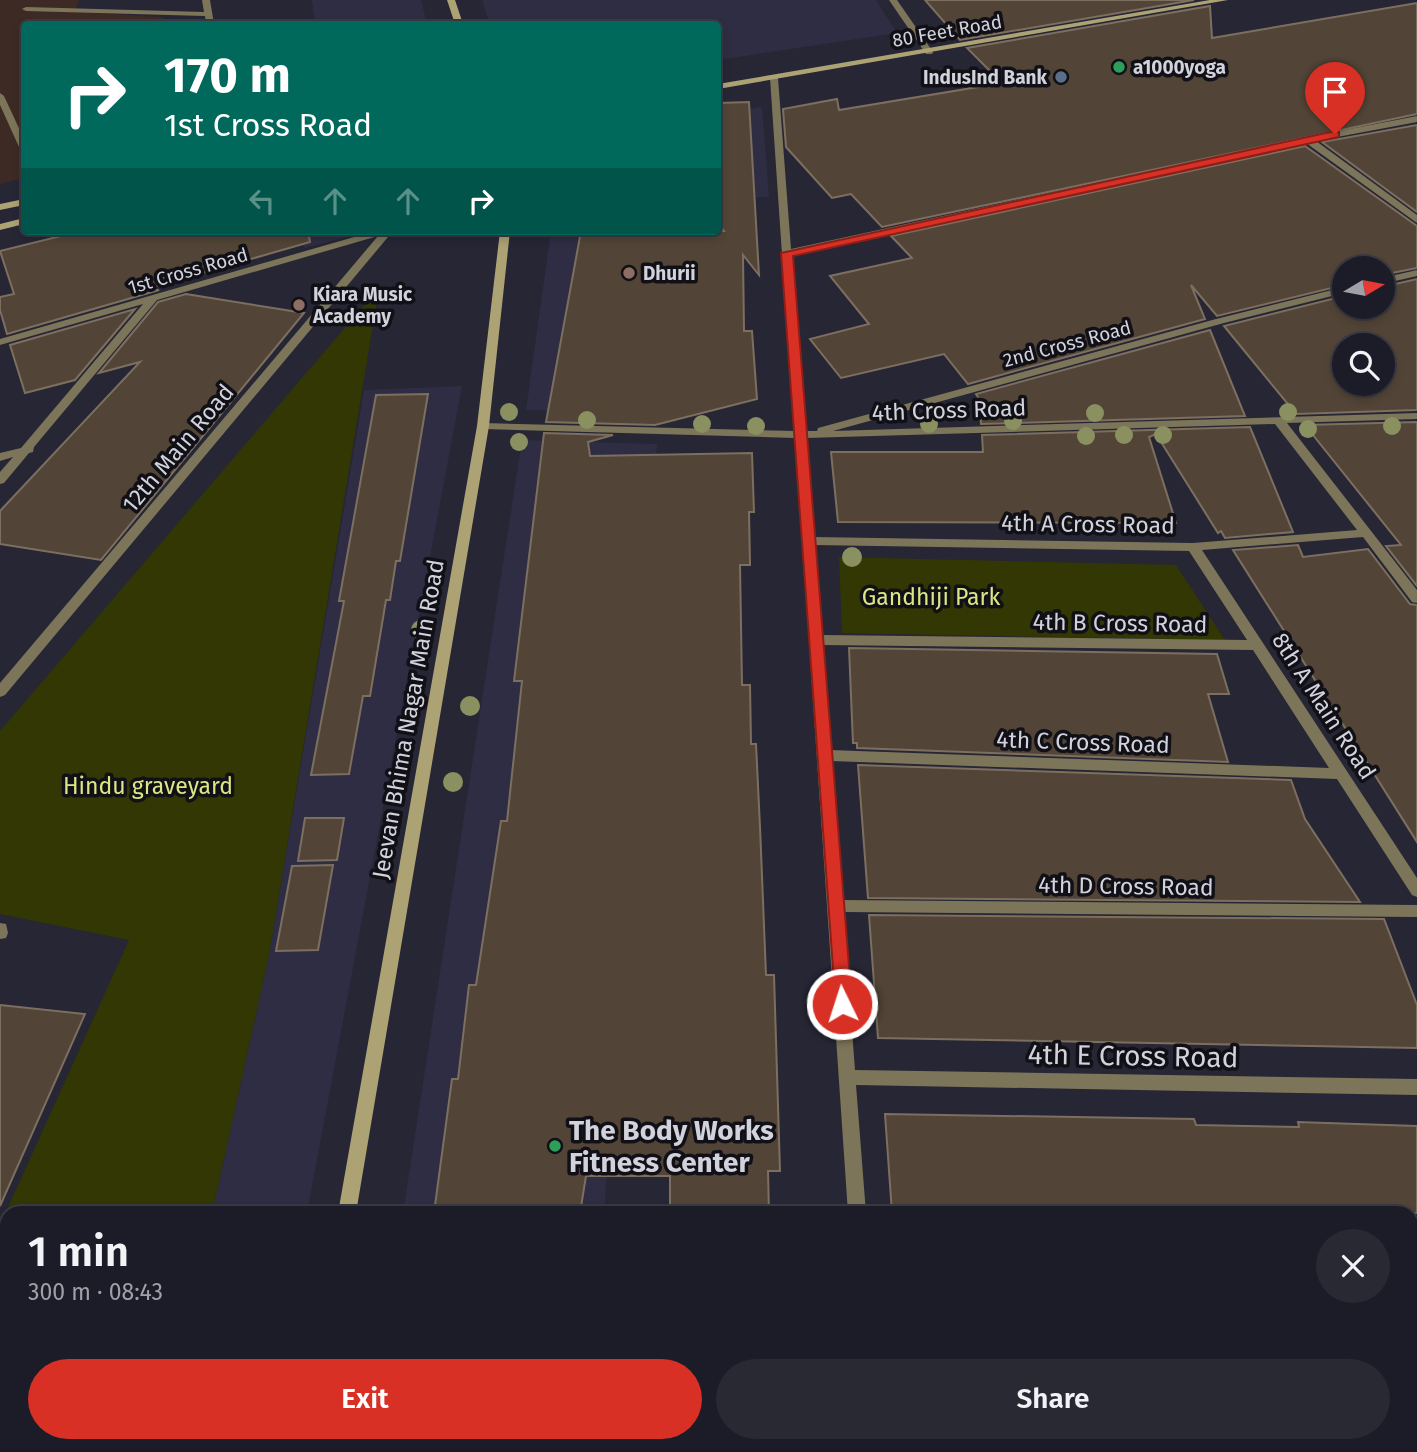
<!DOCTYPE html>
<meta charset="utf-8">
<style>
body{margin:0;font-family:"Fira Sans",sans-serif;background:#292934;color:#f1f3f6;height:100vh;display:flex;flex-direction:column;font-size:26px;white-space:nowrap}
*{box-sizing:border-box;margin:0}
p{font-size:23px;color:#a0a1a8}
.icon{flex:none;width:38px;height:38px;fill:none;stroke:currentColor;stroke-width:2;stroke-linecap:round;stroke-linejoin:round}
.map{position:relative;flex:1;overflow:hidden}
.sheet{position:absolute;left:0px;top:1206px;width:1418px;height:247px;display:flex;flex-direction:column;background:#1c1c28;border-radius:21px 21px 0 0;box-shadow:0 4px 10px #0003,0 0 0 2px #3a3a45}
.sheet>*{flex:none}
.banner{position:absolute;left:21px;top:21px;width:700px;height:214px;border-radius:7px;box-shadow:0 4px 10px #0003,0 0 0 2px #3a3a45;background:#00695c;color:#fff;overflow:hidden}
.needle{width:46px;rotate:80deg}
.tools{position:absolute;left:1332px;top:256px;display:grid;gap:14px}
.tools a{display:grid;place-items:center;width:63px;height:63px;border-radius:50%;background:#1c1c28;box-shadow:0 4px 10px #0003,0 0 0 2px #3a3a45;font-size:35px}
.pin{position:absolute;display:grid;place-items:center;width:60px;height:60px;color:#fff;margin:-72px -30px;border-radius:50% 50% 50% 0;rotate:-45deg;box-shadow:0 0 7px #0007}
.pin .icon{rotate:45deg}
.me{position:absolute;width:77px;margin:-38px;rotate:356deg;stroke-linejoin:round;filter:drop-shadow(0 0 5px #0008)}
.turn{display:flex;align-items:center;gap:24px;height:147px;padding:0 28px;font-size:32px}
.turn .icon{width:91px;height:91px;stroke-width:2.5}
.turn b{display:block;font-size:49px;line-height:60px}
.lanes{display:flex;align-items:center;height:66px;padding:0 28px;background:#0003;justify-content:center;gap:35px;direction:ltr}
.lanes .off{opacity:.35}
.round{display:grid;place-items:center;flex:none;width:74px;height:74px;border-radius:37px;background:#292934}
.head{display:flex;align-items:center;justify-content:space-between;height:119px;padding:0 28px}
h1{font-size:42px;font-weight:600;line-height:52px}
.primary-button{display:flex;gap:14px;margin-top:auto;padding:14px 28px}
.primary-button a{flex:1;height:80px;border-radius:42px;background:#d93025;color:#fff;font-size:28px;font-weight:600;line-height:80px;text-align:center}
.primary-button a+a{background:#292934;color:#f1f3f6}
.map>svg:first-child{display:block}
.built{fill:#2e2d43}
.industrial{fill:#3d2a24}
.green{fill:#333704}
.building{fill:#524537;stroke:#7d6f60;stroke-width:2;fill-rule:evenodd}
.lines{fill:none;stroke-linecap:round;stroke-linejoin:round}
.lane{fill:#7c7559;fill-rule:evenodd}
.street{fill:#7c7559;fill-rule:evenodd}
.secondary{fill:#ada273;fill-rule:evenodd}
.tree{fill:#8a9060}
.route{fill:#d93025;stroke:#8d1f18;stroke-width:2}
.leisure-dot{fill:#2e9e5b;stroke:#101016;stroke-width:2.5}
.service-dot{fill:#5c6f8a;stroke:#101016;stroke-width:2.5}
.education-dot{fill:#8d6e63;stroke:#101016;stroke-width:2.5}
.labels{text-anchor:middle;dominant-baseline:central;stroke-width:7;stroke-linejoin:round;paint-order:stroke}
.far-street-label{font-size:19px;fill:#d2d2dc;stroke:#101016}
.far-poi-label{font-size:19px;font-weight:bold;fill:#d2d2dc;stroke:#101016;text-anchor:start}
.street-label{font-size:23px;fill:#d2d2dc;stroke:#101016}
.park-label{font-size:23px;fill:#dbe783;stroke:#101016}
.near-street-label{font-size:28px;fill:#d2d2dc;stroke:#101016}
.near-poi-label{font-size:28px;font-weight:bold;fill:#d2d2dc;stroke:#101016;text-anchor:start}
</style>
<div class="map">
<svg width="1417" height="1452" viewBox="0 0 1417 1452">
<rect width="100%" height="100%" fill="#262635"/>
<g class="built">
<polygon points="312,0 421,0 427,24 315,24"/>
<polygon points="482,0 876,0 897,33 718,60 718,24 490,24"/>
<polygon points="762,107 769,197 718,197 718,115"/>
<polygon points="290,231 369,231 305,248"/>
<polygon points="551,231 671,231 661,414 526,410"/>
<polygon points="462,386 307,1213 212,1213 269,955 364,390"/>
<polygon points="522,440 657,444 604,1213 403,1213"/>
<polygon points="369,1446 1017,1446 1097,1452 368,1452"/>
</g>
<polygon class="industrial" points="0,0 79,0 75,12 163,17 166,24 24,24 24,178 0,184"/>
<g class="green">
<polygon points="379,288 269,955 212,1213 7,1213 7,1262 0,1261 0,1225 129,940 0,914 0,731"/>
<polygon points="839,557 1176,565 1225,640 842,633"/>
</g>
<g class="building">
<polygon points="925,0 1194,0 960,40"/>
<polygon points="1417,3 1417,114 882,227 851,194 832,198 786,147 783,109 837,99 839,110 1002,83 967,48 1210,6 1212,38"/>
<polygon points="749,102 759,275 743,255 744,331 752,331 757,399 655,425 546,422 581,231 724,231 718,223 718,103"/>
<polygon points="1417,125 1417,212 1322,142"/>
<polygon points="1305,146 1417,226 1417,268 1382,275 1382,268 1344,268 1344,285 1217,316 1191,285 1205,319 968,384 944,354 841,378 810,339 869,324 830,276 912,258 891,236"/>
<polygon points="81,231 308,231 310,242 147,289 159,290 7,334 0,310 0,297 14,294 0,251"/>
<path d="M1417 279V410L1296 414 1224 326 1344 296V306H1382V287ZM1344 345H1382V383H1344Z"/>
<polygon points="186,294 304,313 101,560 0,544 0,511 140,362 99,373 158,302"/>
<polygon points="135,309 75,380 25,393 10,345"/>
<polygon points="1210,330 1245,416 981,424 979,399 976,394"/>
<polygon points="428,394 400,561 396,561 390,600 386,600 370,696 363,696 349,774 311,775 344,601 339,601 376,395"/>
<polygon points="1417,422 1417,586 1386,546 1401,545 1305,425"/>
<polygon points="1250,427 1293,532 1225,538 1221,531 1218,533 1156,434 1149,437 1176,523 838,522 831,452 983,452 982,435"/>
<polygon points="544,433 613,435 588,442 590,456 752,453 754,512 749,512 750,565 740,565 742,685 750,685 751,744 756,744 760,827 766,975 774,975 780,1171 768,1171 769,1213 670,1213 670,1176 586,1176 580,1213 434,1213 452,1079 458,1079 469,985 476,985 501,821 507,821 522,681 514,681"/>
<polygon points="1298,545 1303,557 1368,549 1410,604 1417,605 1417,842 1233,550"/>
<polygon points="849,648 1217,654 1229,694 1208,694 1228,762 857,748 857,743 853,743"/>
<polygon points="858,765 1291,780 1305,819 1360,902 868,898"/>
<polygon points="305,818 344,818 337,860 298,861"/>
<polygon points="333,865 318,950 276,951 292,866"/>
<polygon points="869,915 1384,919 1417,1005 1417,1048 878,1038"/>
<polygon points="0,1005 85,1014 0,1206"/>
<polygon points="885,1114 1194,1119 1196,1125 1299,1127 1298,1122 1417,1126 1417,1213 892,1213"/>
</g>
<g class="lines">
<polygon class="lane" points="0,93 4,96 24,139 24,150 19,147 0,105"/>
<g class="street">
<polygon points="202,0 210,0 214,24 206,24 205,16 26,11 22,9 26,7 204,12"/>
<polygon points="889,0 897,0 933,52 932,54 926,54"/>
<path d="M774 75 778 78 791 249 1308 137 1417 116V122L1316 141 1417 215V223L1306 143 792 255 806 431H817L818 428 1216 319 1344 287V293L1224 323 833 431 1417 413V419L1287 423 1417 590V603L1412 602 1363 537 1202 550 1417 878V897L1412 895 1337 779 831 761 842 900 1417 905V917L843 912 855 1070 1417 1079V1095L856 1085 866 1213H848L795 438 483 429 477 426 483 423 794 431 770 78ZM1275 424 1357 530 1193 543 814 537 806 438ZM814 545 1189 551 1247 640 821 635ZM822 645 1253 650 1329 768 830 750Z"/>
<polygon points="375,231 393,231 5,695 0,697 0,683 378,236 157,300 34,447 33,452 29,453 4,483 0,484 0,472 13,457 0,461 0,453 21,448 143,304 0,345 0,339"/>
<polygon points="1417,270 1417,276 1382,284 1382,278"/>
<polygon points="0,923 6,924 8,933 6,938 0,939"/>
<polygon points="1410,1376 1417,1377 1417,1397 1410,1396"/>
</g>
<g class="secondary">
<polygon points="447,0 455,0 463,24 455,24"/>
<polygon points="1210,0 1228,0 718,89 718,84"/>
<polygon points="24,199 24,205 0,210 0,204"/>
<polygon points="24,218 24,224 0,230 0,224"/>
<polygon points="500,231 510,231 489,426 356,1213 338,1213 477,426"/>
<polygon points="281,1446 301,1446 299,1452 279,1452"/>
</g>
</g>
<g class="tree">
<circle cx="509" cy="412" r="9"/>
<circle cx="1288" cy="412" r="9"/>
<circle cx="1095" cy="413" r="9"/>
<circle cx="587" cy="420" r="9"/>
<circle cx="1013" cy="421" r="9"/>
<circle cx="702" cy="424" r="9"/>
<circle cx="929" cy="424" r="9"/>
<circle cx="756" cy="426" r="9"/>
<circle cx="1392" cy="426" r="9"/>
<circle cx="1308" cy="429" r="9"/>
<circle cx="1124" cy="435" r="9"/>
<circle cx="1163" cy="435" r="9"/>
<circle cx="1086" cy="436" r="9"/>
<circle cx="519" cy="442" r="9"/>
<circle cx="852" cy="557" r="10"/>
<circle cx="421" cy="630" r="10"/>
<circle cx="470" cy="706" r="10"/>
<circle cx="453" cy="782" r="10"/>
</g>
<polygon class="route" points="1335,131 1339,132 1339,137 793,256 852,1004 849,1009 836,1009 781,253"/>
<g class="leisure-dot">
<circle cx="1119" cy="67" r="7"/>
<circle cx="555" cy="1146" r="7"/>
</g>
<circle class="service-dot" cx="1061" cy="77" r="7"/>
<g class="education-dot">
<circle cx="629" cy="273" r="7"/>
<circle cx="299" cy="305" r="7"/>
</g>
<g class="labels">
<g class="far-street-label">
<text transform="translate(947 31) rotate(-10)">80 Feet Road</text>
<text transform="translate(188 271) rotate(-16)">1st Cross Road</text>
<text transform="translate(1067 344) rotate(-15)">2nd Cross Road</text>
</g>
<g class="far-poi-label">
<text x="1133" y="67">a1000yoga</text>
<text x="1047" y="77" text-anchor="end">IndusInd Bank</text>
<text x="643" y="273">Dhurii</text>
<text x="313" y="294">Kiara Music<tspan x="313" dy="22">Academy</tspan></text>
</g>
<g class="street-label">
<text transform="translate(949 410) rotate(-2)">4th Cross Road</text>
<text transform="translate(178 448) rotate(-50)">12th Main Road</text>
<text transform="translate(1088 524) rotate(1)">4th A Cross Road</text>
<text transform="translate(1120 623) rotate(1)">4th B Cross Road</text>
<text transform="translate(1324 706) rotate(57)">8th A Main Road</text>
<text transform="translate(408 719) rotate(-80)">Jeevan Bhima Nagar Main Road</text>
<text transform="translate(1083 742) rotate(2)">4th C Cross Road</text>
<text transform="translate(1126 886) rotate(1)">4th D Cross Road</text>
</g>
<g class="park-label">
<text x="931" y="597">Gandhiji Park</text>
<text x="148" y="786">Hindu graveyard</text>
</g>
<g class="near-street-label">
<text transform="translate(1133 1056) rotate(1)">4th E Cross Road</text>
</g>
<g class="near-poi-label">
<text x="569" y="1130">The Body Works<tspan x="569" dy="32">Fitness Center</tspan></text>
</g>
</g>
</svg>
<div class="tools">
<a><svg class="needle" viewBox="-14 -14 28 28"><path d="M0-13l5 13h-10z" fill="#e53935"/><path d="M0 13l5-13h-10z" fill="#a0a1a8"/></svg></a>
<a><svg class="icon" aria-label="search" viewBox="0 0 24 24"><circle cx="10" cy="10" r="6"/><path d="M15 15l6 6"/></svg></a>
</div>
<div class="pin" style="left:1335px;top:134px;background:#d93025"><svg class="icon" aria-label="arrive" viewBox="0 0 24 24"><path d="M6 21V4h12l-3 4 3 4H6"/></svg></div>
<svg class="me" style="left:842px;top:1004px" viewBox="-20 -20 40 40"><circle r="17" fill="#d93025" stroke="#fff" stroke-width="3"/><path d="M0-11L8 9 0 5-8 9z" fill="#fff"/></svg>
<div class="banner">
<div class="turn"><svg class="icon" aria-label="right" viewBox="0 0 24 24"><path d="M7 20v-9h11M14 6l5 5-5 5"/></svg><div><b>170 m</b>1st Cross Road</div></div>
<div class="lanes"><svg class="icon off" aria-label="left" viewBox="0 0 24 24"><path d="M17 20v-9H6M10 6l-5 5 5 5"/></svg><svg class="icon off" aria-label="ahead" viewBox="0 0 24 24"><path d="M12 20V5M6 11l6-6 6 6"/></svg><svg class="icon off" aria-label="ahead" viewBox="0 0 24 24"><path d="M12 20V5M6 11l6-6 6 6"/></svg><svg class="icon" aria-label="right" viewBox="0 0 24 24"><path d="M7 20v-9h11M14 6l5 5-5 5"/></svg></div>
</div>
<section class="sheet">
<div class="head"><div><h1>1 min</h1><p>300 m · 08:43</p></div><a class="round"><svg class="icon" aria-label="close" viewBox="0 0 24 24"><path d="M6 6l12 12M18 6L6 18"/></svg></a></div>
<div class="primary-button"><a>Exit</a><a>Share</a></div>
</section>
</div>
